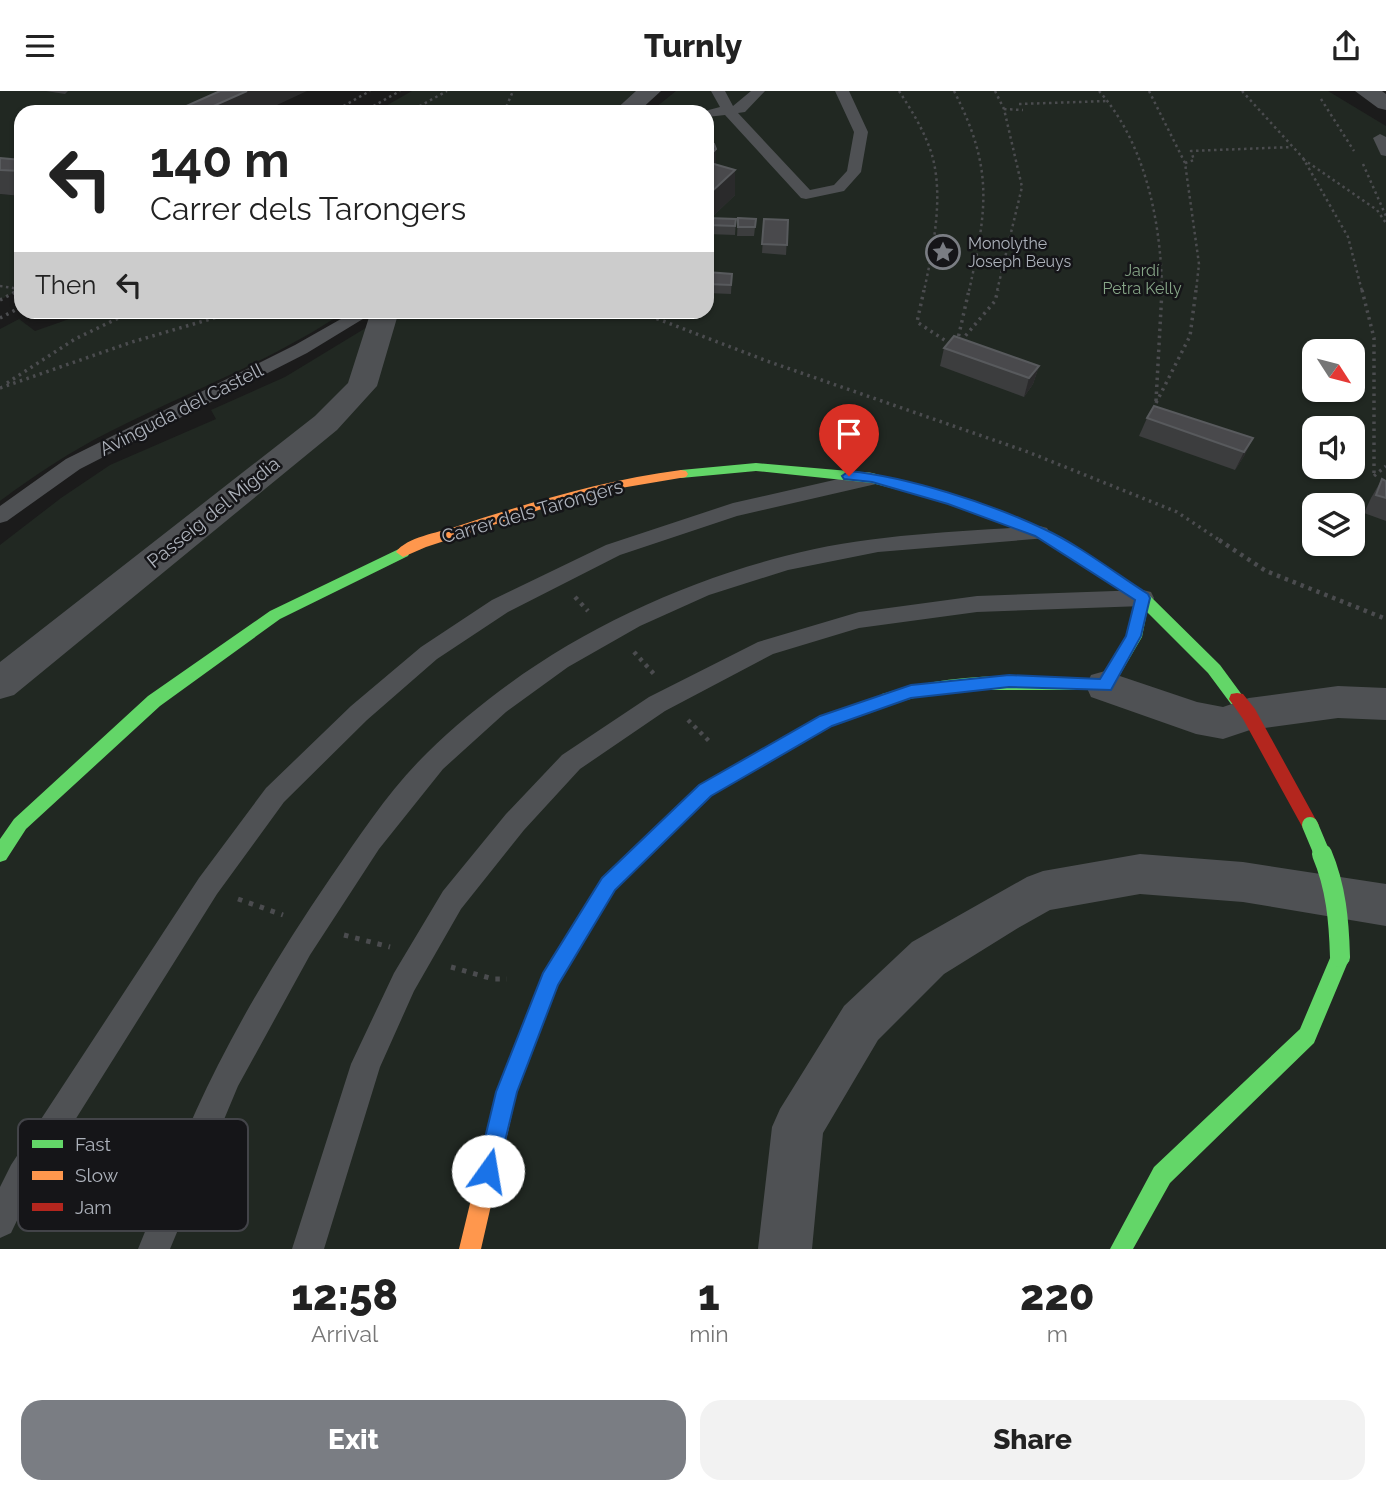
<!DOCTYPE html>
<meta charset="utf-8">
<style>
body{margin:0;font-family:Raleway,sans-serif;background:#f2f2f2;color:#222;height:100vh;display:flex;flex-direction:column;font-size:26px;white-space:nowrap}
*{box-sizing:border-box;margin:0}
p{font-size:23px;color:#767676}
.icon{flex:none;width:38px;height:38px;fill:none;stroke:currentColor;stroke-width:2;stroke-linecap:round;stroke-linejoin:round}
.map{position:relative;height:1158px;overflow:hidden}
.side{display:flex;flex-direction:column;background:#fff;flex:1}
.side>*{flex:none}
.top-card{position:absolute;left:14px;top:14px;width:700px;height:214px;border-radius:21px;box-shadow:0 2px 5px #0004;background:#fff;color:#222;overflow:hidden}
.needle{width:46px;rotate:126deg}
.tools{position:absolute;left:1302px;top:248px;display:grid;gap:14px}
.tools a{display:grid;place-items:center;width:63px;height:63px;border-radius:14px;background:#fff;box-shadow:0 2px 5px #0004;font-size:35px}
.pin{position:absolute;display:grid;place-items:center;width:60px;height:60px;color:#fff;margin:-72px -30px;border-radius:50% 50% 50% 0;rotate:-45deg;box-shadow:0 0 7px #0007}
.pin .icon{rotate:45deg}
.me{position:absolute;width:77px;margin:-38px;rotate:13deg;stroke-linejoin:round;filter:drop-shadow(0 0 5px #0008)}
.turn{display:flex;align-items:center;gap:24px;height:147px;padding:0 21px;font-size:32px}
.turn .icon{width:91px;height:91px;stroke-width:2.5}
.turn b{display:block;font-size:49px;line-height:60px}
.then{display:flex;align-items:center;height:66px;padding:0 21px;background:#0003;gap:14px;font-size:26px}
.eta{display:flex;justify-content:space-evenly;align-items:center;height:119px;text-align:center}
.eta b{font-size:42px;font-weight:800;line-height:49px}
.cta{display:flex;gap:14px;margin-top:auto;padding:14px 21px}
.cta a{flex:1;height:80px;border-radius:21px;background:#7a7d83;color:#fff;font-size:28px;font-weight:800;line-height:80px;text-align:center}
.cta a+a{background:#f2f2f2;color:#222}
header{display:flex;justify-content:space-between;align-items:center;height:91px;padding:0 21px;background:#fff;font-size:32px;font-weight:800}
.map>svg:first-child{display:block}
.green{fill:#212822;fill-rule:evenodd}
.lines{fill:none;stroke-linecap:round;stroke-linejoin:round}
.path-far3{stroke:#4b4c4f;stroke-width:2.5;stroke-dasharray:2.5 3.5;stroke-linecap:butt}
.path-far2{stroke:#4b4c4f;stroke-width:3.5;stroke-dasharray:2.5 4.5;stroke-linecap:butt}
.path-far1{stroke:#4b4c4f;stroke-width:4.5;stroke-dasharray:3.5 5;stroke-linecap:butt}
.path{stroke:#4b4c4f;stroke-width:5;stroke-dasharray:4.5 7;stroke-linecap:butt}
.lane{fill:#4f5154;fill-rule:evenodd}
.street{fill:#4f5154;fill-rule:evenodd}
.fast{fill:#63d668;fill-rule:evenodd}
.slow{fill:#ff974d;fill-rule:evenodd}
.jam{fill:#b3261e;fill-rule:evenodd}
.fast-bridge-far1{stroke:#63d668;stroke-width:16}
.fast-bridge{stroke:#63d668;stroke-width:20}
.wall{fill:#3c3d3e}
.shaded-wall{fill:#2a2a2b}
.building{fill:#49494c;stroke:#585a5d;stroke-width:2}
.route{fill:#1a73e8;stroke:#114b97;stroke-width:2}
.labels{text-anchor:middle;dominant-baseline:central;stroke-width:5;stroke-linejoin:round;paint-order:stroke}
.far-poi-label{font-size:16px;fill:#adb2bb;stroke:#151518;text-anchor:start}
.far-park-label{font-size:16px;fill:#86a587;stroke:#151518}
.street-label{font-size:19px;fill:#adb2bb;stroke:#151518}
.key{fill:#151518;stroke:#434449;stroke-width:2}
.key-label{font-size:19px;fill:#adb2bb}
</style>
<header><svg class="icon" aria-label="menu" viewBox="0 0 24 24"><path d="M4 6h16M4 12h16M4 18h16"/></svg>Turnly<svg class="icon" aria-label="share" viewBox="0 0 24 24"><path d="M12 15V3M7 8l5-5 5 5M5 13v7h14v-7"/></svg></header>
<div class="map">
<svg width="1386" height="1158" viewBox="0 0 1386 1158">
<rect width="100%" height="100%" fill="#1b1b1b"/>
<g class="green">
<polygon points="0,0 281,0 235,21 21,21 21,93 0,92"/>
<polygon points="412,0 639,0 612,21 375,21"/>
<path d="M676 0H1328L1386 35V1158H0V454L61 407 110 374 216 328 211 319 285 286 392 221 707 220V21H650ZM1314 261H1353V299H1314ZM1314 338H1353V376H1314ZM1314 415H1353V453H1314Z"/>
<polygon points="0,103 21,105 21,198 0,209"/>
<path d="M92 220H344V221C272 270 187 301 109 341 71 360 35 384 0 410V238L19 228 35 240Z"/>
</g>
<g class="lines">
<g class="path-far3">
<path d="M899 0C912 20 925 41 932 64 944 106 933 158 924 200"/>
<path d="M954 0C994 78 987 118 969 200"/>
<polyline points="995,0 1004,18 1022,96 997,200"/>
<path d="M1099 0C1146 53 1161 132 1162 200"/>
<polyline points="1149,0 1185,72 1199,173 1196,200"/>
<polyline points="1242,0 1303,67 1348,146 1362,200"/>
<polyline points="1321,8 1354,60"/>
<polyline points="1019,13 1108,10"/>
<polyline points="1004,18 1023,19"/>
<polyline points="333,21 370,0"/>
<polyline points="363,21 400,0"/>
<polyline points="409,21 447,0"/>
<polyline points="504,21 513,0"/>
<polyline points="1303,68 1377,119 1386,132"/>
<polyline points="1185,72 1194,69 1191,60 1292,56"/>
<polyline points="1363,73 1386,125"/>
<polyline points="0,195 20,198"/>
<polyline points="17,200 19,199"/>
</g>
<g class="path-far2">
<polyline points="924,199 917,231 952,254"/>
<polyline points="1362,199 1374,247 1374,385"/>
<polyline points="0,209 19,199"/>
<polyline points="637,220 767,270 1028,361 1177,421 1222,451"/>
<polyline points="0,227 21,216"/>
<polyline points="961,250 995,210 998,199"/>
<polyline points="957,252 969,199"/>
<polyline points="7,292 75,248 133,220"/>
<polyline points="0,297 132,251 238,220"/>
<polyline points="1156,310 1162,199"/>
<polyline points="1156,312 1190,245 1196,199"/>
<polyline points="1374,385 1386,375"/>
</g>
<g class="path-far1">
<polyline points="1219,449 1266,480 1386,528"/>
<polyline points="575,506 588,520"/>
<polyline points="634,561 654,583"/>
<polyline points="688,629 712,653"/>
</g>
<g class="path">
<polyline points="238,808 283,824"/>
<polyline points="344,844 390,856"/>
<polyline points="451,876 493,888 507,888"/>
</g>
<g class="lane">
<polygon points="711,0 725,0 733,15 751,0 765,0 745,21 738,22 810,99 834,94 847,80 854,41 835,0 849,0 868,41 861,81 844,100 806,108 801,107 725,24 707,26 707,21 701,21 720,16"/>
<polygon points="1380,43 1386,46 1386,65 1381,64 1373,47"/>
<polygon points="355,220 376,220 307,262 80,378 7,430 0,432 0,415 66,368 295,254"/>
<polygon points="869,381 876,383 879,388 876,393 737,425 620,464 508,521 437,568 367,629 284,711 217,803 33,1096 11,1142 0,1147 0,1096 11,1074 199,787 266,697 351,615 421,556 492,509 606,454 733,412"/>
<path d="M1040 435 1047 437 1050 442 1047 447 878 461 788 479 709 504 640 535 568 576 506 621 443 678 379 758 310 864 238 995 170 1158H138C163 1097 188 1033 218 974 251 909 290 846 331 786 360 744 390 698 427 662 526 565 651 500 785 465 868 443 955 441 1040 435Z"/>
<polygon points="1143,499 1151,501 1154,507 1151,513 1143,515 977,521 859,537 773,563 665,620 580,678 524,739 461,818 414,900 380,976 324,1158 292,1158 351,973 394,882 443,800 506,723 562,664 649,606 758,551 859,521 977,505"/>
</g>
<g class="street">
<polygon points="636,0 661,0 638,21 613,21"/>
<polygon points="1355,0 1382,0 1386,3 1386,19 1378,17"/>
<polygon points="371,220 399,220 377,295 337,339 14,604 0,608 0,571 315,325 348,292"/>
<polygon points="1105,580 1197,611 1223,616 1249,607 1338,595 1386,597 1386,629 1338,627 1250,639 1223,648 1196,643 1091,606 1086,595 1091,584"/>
<polygon points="1140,763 1243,771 1386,793 1386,835 1243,811 1140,803 1050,819 1018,837 944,883 878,949 823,1042 812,1158 758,1158 772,1036 780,1018 844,915 912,851 1027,786 1043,780"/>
</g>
<g class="fast">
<path d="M756 372 872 382 958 406 1045 439 1148 503 1220 574 1245 608 1243 613H1231L1208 582 1147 521 1142 546 1111 599H968L914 607 888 614 882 613 880 608 882 603C954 580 1027 584 1101 588L1126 545 1135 509 1035 445 948 412 872 392 756 380 681 387 674 383 681 379Z"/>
<polygon points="403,456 410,461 408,465 280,528 160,615 26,738 6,769 0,771 0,748 14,728 148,605 270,520"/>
<polygon points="1340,857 1347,860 1350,866 1314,952 1170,1092 1133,1158 1110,1158 1154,1076 1300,938 1333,860"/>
</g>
<g class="slow">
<path d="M681 379 686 380 688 383 686 386 615 398 554 414 426 456 403 466 396 461C407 446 437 442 455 436 529 412 603 389 681 379Z"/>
<polygon points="645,750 651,752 654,758 651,764 615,799 558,894 517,1001 481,1158 459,1158 497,1001 543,882 603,787 639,752"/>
</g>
<g class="jam">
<polygon points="888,602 894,603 896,608 894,613 832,635 711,705 651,764 645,766 639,764 636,758 639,752 699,695 820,625"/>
<polygon points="1237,602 1243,603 1255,618 1316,729 1319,734 1316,739 1310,742 1304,739 1243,628 1229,608 1231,603"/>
</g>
<polyline class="fast-bridge-far1" points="1310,734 1323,765"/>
<path class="fast-bridge" d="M1322 763C1336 796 1339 830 1340 866"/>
</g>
<g class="wall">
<polygon points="46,0 68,0 65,3"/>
<polygon points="707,52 716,58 716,73 735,104 711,127 736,128 735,144 707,143"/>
<polygon points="0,67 21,69 21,105 0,103"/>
<polygon points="738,127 756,128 754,145 737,145"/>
<polygon points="764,128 788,129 786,164 762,162"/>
<polygon points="707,181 732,183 731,203 707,202"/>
<polygon points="944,257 1039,275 1033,293 1024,306 940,275"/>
<polygon points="1147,327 1253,347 1244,365 1235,379 1139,345"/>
<polygon points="1382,388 1386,390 1386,430 1364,422 1371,407"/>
</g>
<g class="shaded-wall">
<polygon points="247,0 307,0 262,21 200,21"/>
<polygon points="716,58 716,83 707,92 707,67"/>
<polygon points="735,79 735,104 708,130 708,104"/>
<polygon points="1039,275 1033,293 1024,306 1029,287"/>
<polygon points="1253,347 1244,365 1235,379 1244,361"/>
</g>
<g class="building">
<polygon points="220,0 247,0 200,21 173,21"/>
<polygon points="707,52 714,53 716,58 707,67"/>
<polygon points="0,67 21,69 21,80 0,79"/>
<polygon points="707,71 735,79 708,104 707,104"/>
<polygon points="708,127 736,128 735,135 707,134"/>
<polygon points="738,127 756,128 755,136 738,136"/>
<polygon points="764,128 788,129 787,154 762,153"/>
<polygon points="707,181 732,183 731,194 707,193"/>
<polygon points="954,245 1039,275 1029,287 944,257"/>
<polygon points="1154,315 1253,347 1244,361 1147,327"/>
<polygon points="1382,388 1386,390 1386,407 1376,404"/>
</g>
<path class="route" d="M849 380C908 386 989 412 1044 438 1079 454 1115 482 1148 503L1150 507 1141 545 1111 599 1009 596 911 607 832 635 711 705 615 799 558 894 517 1001 496 1087 488 1091 481 1087 477 1080 496 1001 543 882 602 787 699 694 820 625 911 594 1009 584 1100 588 1126 545 1135 509 1035 445 948 413 872 391 844 388 842 385Z"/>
<defs>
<g id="sight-ring" transform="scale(1.75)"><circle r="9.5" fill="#151518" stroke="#7a7d83" stroke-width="1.5"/><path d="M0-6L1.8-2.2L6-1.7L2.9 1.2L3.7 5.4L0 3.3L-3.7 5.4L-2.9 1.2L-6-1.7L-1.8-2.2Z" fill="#7a7d83"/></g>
</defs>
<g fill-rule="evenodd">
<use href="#sight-ring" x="943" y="161"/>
</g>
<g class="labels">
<g class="far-poi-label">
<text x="968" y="152">Monolythe<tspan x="968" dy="18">Joseph Beuys</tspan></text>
</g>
<g class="far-park-label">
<text x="1142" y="179">Jardí<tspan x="1142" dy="18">Petra Kelly</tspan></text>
</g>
<g class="street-label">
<text transform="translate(181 318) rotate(-27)">Avinguda del Castell</text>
<text transform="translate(532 420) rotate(-16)">Carrer dels Tarongers</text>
<text transform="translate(213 421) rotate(-39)">Passeig del Migdia</text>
</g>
</g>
<rect x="18" y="1028" width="230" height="112" rx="10" class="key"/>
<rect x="32" y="1049" width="31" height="8" fill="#63d668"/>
<rect x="32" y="1080" width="31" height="9" fill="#ff974d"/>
<rect x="32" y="1112" width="31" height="8" fill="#b3261e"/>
<g class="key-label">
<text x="75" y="1060">Fast</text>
<text x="75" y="1091">Slow</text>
<text x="75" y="1123">Jam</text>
</g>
</svg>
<div class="tools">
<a><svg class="needle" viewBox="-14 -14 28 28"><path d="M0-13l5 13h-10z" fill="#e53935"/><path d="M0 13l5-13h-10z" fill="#767676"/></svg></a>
<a><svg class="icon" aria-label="sound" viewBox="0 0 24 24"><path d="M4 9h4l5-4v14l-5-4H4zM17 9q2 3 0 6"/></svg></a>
<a><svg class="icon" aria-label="layers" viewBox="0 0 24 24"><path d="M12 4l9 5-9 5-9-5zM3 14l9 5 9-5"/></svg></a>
</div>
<div class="pin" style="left:849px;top:385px;background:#d93025"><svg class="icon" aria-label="arrive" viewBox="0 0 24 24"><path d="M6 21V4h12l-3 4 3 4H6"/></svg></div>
<svg class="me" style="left:488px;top:1080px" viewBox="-20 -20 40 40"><circle r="19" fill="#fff"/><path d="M0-13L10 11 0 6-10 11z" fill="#1a73e8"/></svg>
<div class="top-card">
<div class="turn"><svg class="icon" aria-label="left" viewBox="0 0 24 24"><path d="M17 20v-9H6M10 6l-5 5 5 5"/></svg><div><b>140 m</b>Carrer dels Tarongers</div></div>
<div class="then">Then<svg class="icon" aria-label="left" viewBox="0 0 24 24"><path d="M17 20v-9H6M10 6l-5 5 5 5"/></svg></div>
</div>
</div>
<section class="side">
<div class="eta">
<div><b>12:58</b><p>Arrival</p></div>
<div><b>1</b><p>min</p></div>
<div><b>220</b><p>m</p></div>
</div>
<div class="cta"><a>Exit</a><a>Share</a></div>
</section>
